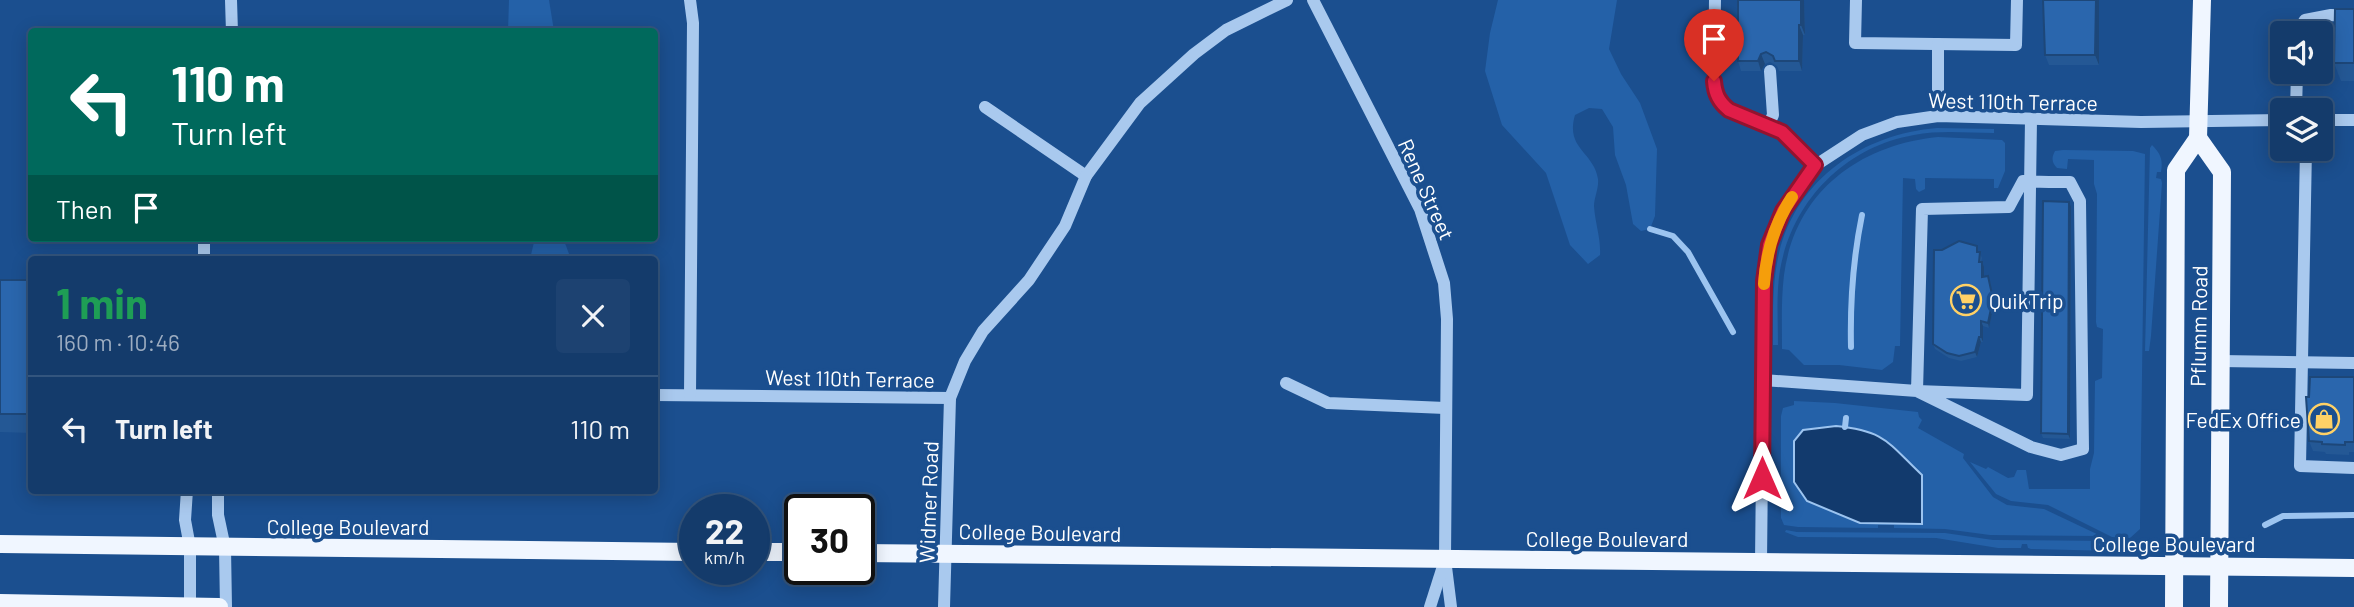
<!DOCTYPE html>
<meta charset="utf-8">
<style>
body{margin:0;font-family:Barlow,sans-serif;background:#1d4271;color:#f1f3f6;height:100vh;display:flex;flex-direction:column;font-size:26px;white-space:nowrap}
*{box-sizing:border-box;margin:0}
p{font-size:23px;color:#9dadc1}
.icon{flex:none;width:38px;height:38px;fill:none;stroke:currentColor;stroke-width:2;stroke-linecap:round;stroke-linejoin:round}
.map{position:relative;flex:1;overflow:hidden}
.details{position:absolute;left:28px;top:256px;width:630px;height:238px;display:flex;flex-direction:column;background:#143b6b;border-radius:7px;box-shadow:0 4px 18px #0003,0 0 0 2px #33557e}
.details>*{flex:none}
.banner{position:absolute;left:28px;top:28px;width:630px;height:214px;border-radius:7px;box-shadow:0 4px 18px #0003,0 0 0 2px #33557e;background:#00695c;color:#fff;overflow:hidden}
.fabs{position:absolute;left:2270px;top:21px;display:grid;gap:14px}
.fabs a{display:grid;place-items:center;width:63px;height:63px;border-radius:7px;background:#143b6b;box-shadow:0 4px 18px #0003,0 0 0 2px #33557e;font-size:35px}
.speed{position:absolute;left:679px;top:494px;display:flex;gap:14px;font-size:35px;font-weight:700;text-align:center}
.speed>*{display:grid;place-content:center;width:91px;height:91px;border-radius:50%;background:#143b6b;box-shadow:0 4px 18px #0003,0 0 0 2px #33557e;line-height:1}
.speed small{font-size:18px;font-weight:400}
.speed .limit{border:4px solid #111;border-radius:10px;background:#fff;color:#111}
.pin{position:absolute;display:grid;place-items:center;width:60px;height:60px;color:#fff;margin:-72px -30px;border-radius:50% 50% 50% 0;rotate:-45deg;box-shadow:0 0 7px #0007}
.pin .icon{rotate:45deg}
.me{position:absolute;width:77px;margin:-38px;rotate:0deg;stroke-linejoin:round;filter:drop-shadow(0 0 5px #0008)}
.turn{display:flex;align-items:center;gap:24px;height:147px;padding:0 28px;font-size:32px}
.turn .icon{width:91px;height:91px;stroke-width:2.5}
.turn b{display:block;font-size:49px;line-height:60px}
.then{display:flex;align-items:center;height:66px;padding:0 28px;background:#0003;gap:14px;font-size:26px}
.round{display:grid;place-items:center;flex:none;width:74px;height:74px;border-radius:7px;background:#1d4271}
.head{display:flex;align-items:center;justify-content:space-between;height:119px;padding:0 28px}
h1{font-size:42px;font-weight:700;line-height:52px;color:#1e9e55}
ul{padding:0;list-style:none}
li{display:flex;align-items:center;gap:21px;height:105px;padding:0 28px;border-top:2px solid #33557e}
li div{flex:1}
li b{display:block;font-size:26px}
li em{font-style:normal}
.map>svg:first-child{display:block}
.green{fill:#2461a8}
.water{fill:#123a6d;stroke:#9cc4f0;stroke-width:2}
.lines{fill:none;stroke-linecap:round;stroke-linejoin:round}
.stream{stroke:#9cc4f0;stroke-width:6}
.minor{stroke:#a9c9ee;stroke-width:12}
.major{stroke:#f0f6ff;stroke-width:18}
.wall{fill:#245895}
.shaded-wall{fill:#1d4779}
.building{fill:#2a66ad;stroke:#1d4779;stroke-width:2}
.route-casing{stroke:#92132f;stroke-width:18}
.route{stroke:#e11d48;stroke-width:12}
.slow{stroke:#f59e0b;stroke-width:12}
.labels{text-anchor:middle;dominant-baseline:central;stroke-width:7;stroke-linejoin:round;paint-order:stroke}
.street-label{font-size:21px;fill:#fff;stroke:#1b4f8f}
.poi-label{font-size:21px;fill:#fff;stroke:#1b4f8f;text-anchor:start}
</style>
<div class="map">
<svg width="2354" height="607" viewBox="0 0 2354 607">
<rect width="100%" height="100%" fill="#1b4f8f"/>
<g class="green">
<polygon points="509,0 549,0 554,31 508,31"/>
<path d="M1498 0H1617L1609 49 1621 74 1640 103 1657 149 1655 216 1650 229 1641 231 1633 224 1626 185 1615 155 1613 127 1602 109 1589 108 1575 115C1565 149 1594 152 1598 179 1599 188 1594 198 1594 206 1595 223 1601 238 1600 255L1588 264 1570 245 1546 173 1502 125 1485 71 1490 33Z"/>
<path d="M1937 128 1994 129V133C1968 133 1940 130 1914 135 1845 147 1792 201 1780 270 1776 294 1778 320 1778 345H1773C1773 314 1772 283 1779 253 1797 178 1864 134 1937 128Z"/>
<path d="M1938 137 2002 140 2005 143V171L1998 188H1994V179L1925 178V189L1919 192 1916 189 1915 179 1903 178 1900 346H1895L1893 362 1882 370 1839 365H1804L1789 350 1782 349C1782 324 1781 300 1784 275 1795 192 1859 145 1938 137Z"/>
<path d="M2152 145C2161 154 2163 160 2161 172H2157L2156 178 2161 179 2162 183 2151 336 2149 351H2145L2150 148Z"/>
<path d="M2063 150 2133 151 2145 154 2140 524V529L2130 538 2112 537 2048 505 2011 501 1996 494 1970 462 1986 469 1988 467 2008 478 2014 477 2017 470H2026L2029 489H2090V469L2094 453 2095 381 2102 378 2103 329 2097 327 2096 322 2097 194 2094 184V160L2068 159 2067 169 2057 168C2052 163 2051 158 2055 151Z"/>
<polygon points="535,238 563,238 571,259 530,259"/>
<polygon points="1794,401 1835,403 1918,412 1919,417 1922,420 1918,428 1964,454 1963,458 1993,497 2007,505 2044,509 2101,536 1990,535 1945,529 1894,528 1894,525 1878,525 1878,528 1798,527 1784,525 1781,518 1781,416 1783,408 1794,405"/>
<polygon points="1786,530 1797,532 1945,533 1993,540 2109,541 2128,542 2131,544 2114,551 2031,549 2028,548 2027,544 2022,544 2021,548 1998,548 1936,538 1798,537 1785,532"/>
</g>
<path class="water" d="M1836 426C1886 431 1888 443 1922 475V524L1860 523 1807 501 1794 482V441L1803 430Z"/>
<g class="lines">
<g class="stream">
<polyline points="1650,229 1673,236 1688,252 1733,332"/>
<path d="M1851 347C1850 302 1853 259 1862 215"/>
<polyline points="1845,427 1846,418"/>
<polyline points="2265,525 2283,516 2354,515"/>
</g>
<g class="minor">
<polyline points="231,0 232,32"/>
<polyline points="1313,0 1420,209 1444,283 1447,319 1445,559 1451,607"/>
<polyline points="1715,0 1714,81 1717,98 1729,110 1782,132 1816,165"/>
<polyline points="1856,0 1855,43 2016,45 2017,0"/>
<polyline points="2297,33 2305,20 2331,15 2354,16"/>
<polyline points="1938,44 1938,116"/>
<polyline points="985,107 1086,176"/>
<polyline points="2296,110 2297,72"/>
<polyline points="2320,120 2354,120"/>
<polyline points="1768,126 1773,115 1770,71"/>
<polyline points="2306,149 2300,466 2354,468"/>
<polyline points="204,259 204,238"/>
<polyline points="2220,361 2354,363"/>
<path d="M1763 380 1917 391 2031 447 2061 455 2083 449 2080 201 2070 182C2054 182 2039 182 2023 181L2009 207 1922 209 1917 391 2027 395 2031 119"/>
<polyline points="1286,383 1328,403 1445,408"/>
<polyline points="654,395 950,398 965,361 983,331 1029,280 1065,226 1086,176 1140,103 1194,54 1226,30 1287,0"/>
<polyline points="690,395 693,23 690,0"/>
<polyline points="187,490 185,520 190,547 190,607"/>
<polyline points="218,490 218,515 225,548 226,607"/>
<polyline points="1761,562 1764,281 1769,245 1782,211 1816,165 1862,135 1897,122 1938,116 2141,122 2282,120"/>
<polyline points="944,607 950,398"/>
<polyline points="1430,607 1444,563"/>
</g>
<g class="major">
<polyline points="2198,138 2222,172 2219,607"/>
<polyline points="0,544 695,552"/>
<polyline points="754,552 800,552"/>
<polyline points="859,553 2354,568"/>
<polyline points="0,603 219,607"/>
<polyline points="2174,607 2176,170 2198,138 2202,0"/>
</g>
</g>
<g class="wall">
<polygon points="1804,0 1805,35 1803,35 1802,71 1779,71 1777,66 1770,62 1765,64 1761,71 1741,71 1738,61"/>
<polygon points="2043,0 2099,0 2099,65 2049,65 2045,55"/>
<polygon points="2354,9 2354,81 2341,81 2334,63"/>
<polygon points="2071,207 2070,439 2043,438 2041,433"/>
<polygon points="1979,252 1982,258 1981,262 1984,267 1984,277 1990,281 1994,304 1989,328 1983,326 1983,342 1981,342 1977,357 1961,361 1949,358 1935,349 1933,344"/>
<polygon points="0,280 32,280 32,433 0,432"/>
<polygon points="2354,377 2354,452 2349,452 2349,455 2326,454 2325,452 2313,451 2309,441"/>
</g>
<g class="shaded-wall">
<polygon points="1801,0 1804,0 1805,35 1801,25"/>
<polygon points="2096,0 2099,0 2099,65 2095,55"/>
<polygon points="1799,25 1803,35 1802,71 1799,61"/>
<polygon points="1761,54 1765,64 1761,71 1758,61"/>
<polygon points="2069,202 2071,207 2070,439 2068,434"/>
<polygon points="1982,262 1984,267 1984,282 1982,277"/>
<polygon points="1988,276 1994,304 1989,328 1988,323"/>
<polygon points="1981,321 1983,326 1983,342 1981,337"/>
<polygon points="1979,337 1981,342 1977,357 1975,352"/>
</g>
<g class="building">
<polygon points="1738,0 1801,0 1801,25 1799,25 1799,61 1775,61 1773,56 1766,52 1761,54 1758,61 1738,61"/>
<polygon points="2043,0 2096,0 2095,55 2045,55"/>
<polygon points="2335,9 2354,9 2354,63 2334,63"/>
<polygon points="2043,201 2069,202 2068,434 2041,433"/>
<polygon points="1959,241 1977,246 1977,252 1980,252 1979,262 1982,262 1982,277 1988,276 1993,299 1988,323 1981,321 1981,337 1979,337 1975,352 1959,356 1947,353 1933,344 1934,250 1942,250"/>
<rect x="0" y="280" width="32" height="134"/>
<polygon points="2310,377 2354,377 2354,442 2345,442 2345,445 2322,444 2322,442 2309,441 2306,397 2309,397"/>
</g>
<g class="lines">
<g class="route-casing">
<path id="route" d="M1714 81C1715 94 1719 102 1729 110L1782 132 1815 165 1783 211 1769 245 1764 281 1762 478"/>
</g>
<use href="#route" class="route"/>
<path class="slow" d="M1764 284C1766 253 1775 223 1792 197"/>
</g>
<defs>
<g id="supermarket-ring" transform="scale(1.575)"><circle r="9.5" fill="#1b4f8f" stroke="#ffd166" stroke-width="1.5"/><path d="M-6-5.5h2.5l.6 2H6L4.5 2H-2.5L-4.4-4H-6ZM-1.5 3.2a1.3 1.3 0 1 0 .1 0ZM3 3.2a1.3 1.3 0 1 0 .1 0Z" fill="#ffd166"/></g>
<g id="shop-ring" transform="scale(1.575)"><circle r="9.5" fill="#1b4f8f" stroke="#ffd166" stroke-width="1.5"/><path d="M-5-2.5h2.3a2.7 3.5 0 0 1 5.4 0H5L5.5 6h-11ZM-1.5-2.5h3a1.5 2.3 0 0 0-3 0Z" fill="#ffd166"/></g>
</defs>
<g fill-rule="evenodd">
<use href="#supermarket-ring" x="1966" y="300"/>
<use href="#shop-ring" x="2324" y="419"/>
</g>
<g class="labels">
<g class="street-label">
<text transform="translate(2013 101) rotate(1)">West 110th Terrace</text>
<text transform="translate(1427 189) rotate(66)">Rene Street</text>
<text transform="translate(2198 326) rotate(-89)">Pflumm Road</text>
<text transform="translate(850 378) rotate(1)">West 110th Terrace</text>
<text transform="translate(928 502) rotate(-88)">Widmer Road</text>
<text x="348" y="526">College Boulevard</text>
<text transform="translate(1040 532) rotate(1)">College Boulevard</text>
<text x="1607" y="538">College Boulevard</text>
<text x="2174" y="543">College Boulevard</text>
</g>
<g class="poi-label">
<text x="1989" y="300">QuikTrip</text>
<text x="2301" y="419" text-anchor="end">FedEx Office</text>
</g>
</g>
</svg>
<div class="fabs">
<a><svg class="icon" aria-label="sound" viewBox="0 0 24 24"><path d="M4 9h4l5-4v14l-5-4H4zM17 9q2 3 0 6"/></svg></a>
<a><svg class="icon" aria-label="layers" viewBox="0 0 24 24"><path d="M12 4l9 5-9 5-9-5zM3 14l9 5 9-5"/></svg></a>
</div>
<div class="speed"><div>22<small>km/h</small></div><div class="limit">30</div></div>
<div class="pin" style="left:1714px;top:81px;background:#d93025"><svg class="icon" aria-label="arrive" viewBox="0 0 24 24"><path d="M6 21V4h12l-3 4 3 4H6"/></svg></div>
<svg class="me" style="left:1762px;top:478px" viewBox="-20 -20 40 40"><path d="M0-17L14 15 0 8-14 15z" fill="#e11d48" stroke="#fff" stroke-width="4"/></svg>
<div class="banner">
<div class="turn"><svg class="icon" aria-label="left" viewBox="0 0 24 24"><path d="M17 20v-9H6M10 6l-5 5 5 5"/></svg><div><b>110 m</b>Turn left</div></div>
<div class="then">Then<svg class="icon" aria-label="arrive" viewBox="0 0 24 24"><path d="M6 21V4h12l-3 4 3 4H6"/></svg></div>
</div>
<section class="details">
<div class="head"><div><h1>1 min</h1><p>160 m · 10:46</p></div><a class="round"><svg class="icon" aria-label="close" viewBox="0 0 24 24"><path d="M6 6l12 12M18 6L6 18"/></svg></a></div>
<ul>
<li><svg class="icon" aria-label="left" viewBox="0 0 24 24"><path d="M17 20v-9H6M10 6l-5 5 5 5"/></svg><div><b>Turn left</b></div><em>110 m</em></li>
</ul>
</section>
</div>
